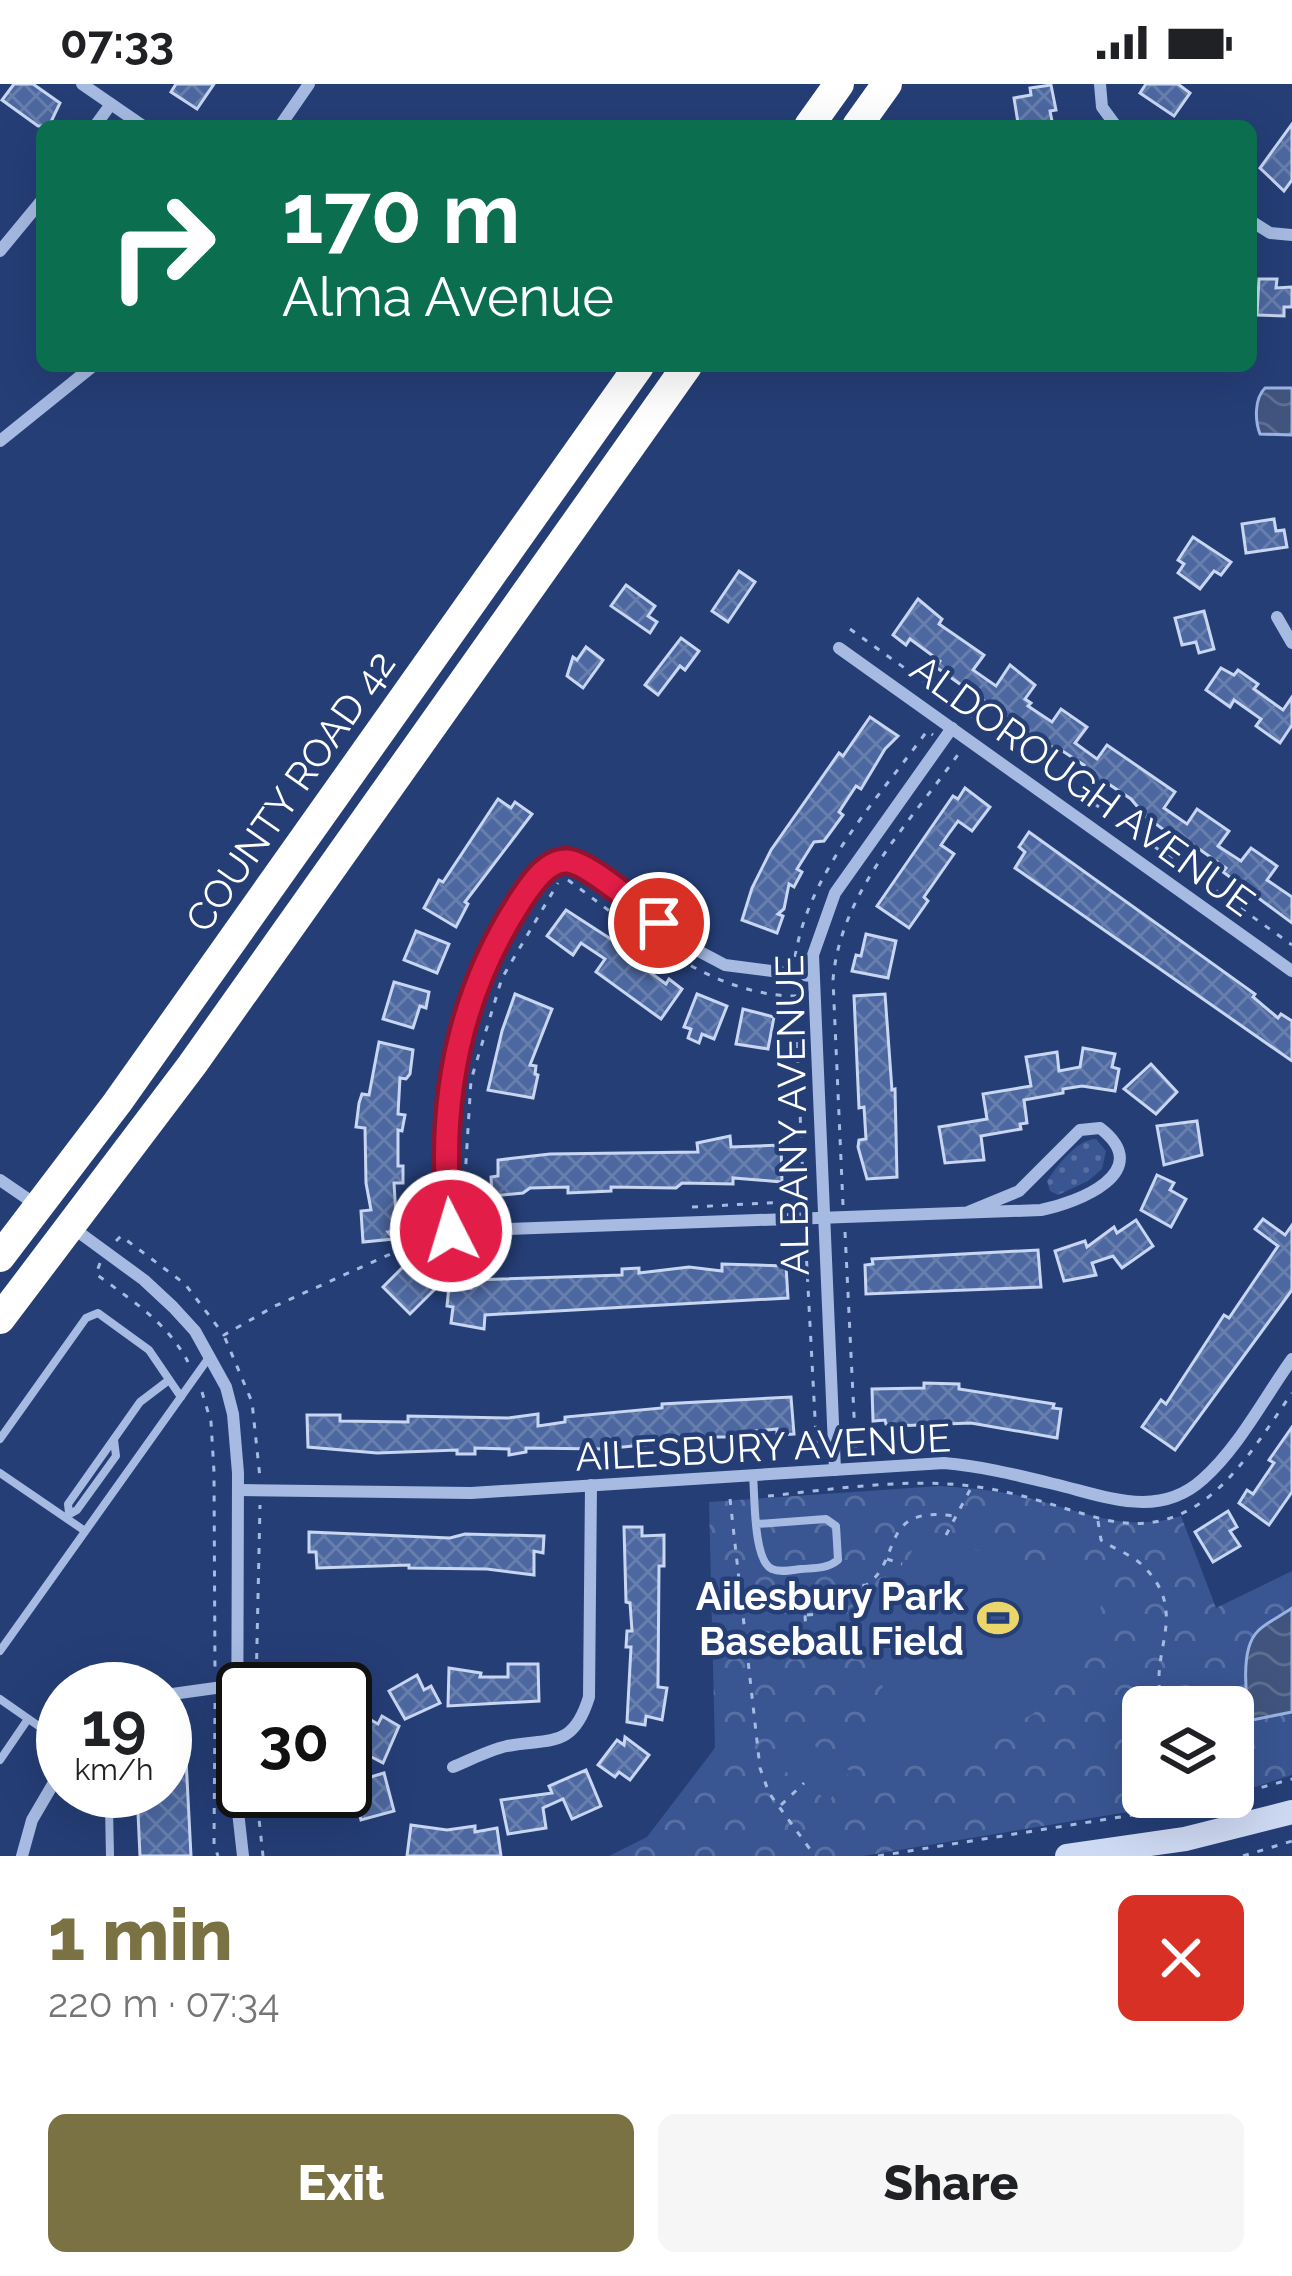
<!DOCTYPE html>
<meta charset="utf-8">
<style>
body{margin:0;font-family:Raleway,sans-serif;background:#f6f6f6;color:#202124;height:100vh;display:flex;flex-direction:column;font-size:45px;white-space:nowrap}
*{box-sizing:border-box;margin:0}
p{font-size:39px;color:#757577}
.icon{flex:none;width:66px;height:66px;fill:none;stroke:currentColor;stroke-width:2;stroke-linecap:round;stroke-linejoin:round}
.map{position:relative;height:1772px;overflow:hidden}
.sheet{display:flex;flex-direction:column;background:#fff;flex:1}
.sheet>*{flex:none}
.banner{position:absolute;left:36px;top:36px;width:1221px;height:252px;border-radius:18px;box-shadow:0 12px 48px #0002;background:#0b6e4f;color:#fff;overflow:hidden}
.buttons{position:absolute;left:1122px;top:1602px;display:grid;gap:24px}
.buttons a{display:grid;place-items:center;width:132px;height:132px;border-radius:18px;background:#fff;box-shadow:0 12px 48px #0002;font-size:60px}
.speed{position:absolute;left:36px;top:1578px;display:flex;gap:24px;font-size:60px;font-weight:700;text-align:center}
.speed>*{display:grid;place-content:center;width:156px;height:156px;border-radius:50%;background:#fff;box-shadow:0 12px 48px #0002;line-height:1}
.speed small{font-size:30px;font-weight:400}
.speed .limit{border:6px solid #111;border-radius:18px;background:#fff;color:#111}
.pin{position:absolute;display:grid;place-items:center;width:102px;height:102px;color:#fff;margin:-51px;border:6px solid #fff;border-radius:50%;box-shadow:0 3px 12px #0007}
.me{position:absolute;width:132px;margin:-66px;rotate:355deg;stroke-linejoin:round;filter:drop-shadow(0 0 9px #0008)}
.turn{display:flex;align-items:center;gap:42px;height:252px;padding:0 48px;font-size:54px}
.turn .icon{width:156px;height:156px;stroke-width:2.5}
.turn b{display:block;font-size:84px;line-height:102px}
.round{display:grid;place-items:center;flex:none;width:126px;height:126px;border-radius:18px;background:#f6f6f6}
.headline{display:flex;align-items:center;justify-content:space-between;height:204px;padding:0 48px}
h1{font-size:72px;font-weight:800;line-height:90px;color:#7b7244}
.button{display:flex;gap:24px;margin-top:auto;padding:24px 48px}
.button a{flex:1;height:138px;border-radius:18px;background:#7b7244;color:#fff;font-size:48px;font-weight:800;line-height:138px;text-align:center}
.button a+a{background:#f6f6f6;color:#202124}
.status{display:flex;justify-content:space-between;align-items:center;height:84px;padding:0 60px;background:#fff;direction:ltr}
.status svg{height:33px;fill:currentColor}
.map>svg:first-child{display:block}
.grass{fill:url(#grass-dots)}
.park{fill:url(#park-crowns)}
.pitch{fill:#395693}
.water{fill:url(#water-waves);stroke:#9ab3e3;stroke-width:3}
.building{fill:url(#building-cross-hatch);stroke:#c8d6f2;stroke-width:3}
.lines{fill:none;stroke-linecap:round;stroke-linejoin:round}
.path{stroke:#a6bae2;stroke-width:3;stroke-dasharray:6 9;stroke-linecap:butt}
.lane{stroke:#a6bae2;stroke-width:8}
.street{stroke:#a6bae2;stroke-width:12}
.secondary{stroke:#ced9f3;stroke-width:24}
.highway{stroke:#fff;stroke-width:30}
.route-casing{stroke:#92132f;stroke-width:30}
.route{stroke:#e11d48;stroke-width:21}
.labels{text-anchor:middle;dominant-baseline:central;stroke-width:9;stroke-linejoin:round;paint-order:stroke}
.street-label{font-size:39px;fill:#fff;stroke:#253e76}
.poi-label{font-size:39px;font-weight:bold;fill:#fff;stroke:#253e76;text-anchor:end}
</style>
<div class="status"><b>07:33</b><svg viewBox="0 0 49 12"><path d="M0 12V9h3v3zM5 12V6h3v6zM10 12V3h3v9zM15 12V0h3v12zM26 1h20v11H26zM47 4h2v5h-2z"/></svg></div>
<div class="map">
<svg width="1292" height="1772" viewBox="0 0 1292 1772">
<defs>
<pattern id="grass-dots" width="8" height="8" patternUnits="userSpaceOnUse" patternTransform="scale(3)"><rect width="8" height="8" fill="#395693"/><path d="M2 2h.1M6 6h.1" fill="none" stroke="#576fa3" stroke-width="1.8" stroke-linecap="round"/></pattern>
<pattern id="park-crowns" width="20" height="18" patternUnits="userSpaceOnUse" patternTransform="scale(3)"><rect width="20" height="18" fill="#395693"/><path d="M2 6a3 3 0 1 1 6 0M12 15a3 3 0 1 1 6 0" fill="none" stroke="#576fa3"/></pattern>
<pattern id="water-waves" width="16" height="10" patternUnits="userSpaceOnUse" patternTransform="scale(3)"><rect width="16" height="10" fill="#41547d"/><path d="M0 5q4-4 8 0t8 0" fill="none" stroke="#5e6e90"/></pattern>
<pattern id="building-cross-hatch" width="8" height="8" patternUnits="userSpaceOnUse" patternTransform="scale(3)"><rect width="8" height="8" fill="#4d68a0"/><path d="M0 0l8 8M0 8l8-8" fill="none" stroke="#687fae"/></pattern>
</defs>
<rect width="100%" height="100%" fill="#253e76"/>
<path class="grass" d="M1096 1055 1106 1067 1102 1085 1088 1097 1058 1111 1050 1107 1047 1097C1057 1082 1077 1055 1096 1055Z"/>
<path class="park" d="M940 1402C968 1404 997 1406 1025 1413 1079 1426 1125 1450 1181 1432L1216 1524 1292 1487V1691L1233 1710V1623H1143V1713H1218L863 1772H609L647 1753 715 1664 709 1418Z"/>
<g class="pitch">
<polygon points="915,1451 1107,1498 1088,1571 1033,1630 946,1675 867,1674"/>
<polygon points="801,1652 850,1687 829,1717 779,1683"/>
</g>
<g class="water">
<path d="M1265 304H1292V351L1260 350C1255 337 1254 315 1265 304Z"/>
<path d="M1292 1524V1628L1252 1636C1245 1615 1240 1564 1258 1547 1267 1538 1281 1532 1292 1524Z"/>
</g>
<g class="building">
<polygon points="14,0 33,0 60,19 49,42 38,42 2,16"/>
<polygon points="176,0 214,0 197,25 171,8"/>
<polygon points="1146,0 1178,0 1190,9 1174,32 1140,9"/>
<polygon points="1051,1 1056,26 1050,27 1053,42 1018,39 1014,14 1031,11 1030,4"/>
<polygon points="1292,40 1292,96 1284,107 1260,84"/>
<polygon points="1259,195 1277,195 1276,204 1292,203 1292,223 1284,223 1284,232 1257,231"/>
<polygon points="1274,435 1276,447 1284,446 1287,463 1246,469 1242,440"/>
<polygon points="1193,453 1231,478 1221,491 1214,487 1200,505 1178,489 1184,480 1178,476"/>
<polygon points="739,487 755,498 728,538 712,527"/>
<polygon points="626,501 655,522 648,532 657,538 650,549 611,522"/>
<polygon points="918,515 942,535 939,540 984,571 973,586 996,602 1010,581 1035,601 1025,615 1031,619 1028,622 1052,638 1061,625 1087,643 1075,659 1097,675 1107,661 1175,708 1164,724 1187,740 1197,725 1229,747 1218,762 1241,777 1251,764 1277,782 1267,796 1292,813 1292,839 1223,788 1226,784 1192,760 1189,764 1146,733 1131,715 1104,697 1102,701 1080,686 1084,681 1061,666 1046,661 936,583 940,577 910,555 906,561 893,551"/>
<polygon points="1204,527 1214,565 1199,569 1196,558 1182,561 1175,534"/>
<polygon points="681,554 699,567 685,586 680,582 658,611 645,601"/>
<polygon points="586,563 603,576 583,604 567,592 573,573 577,576"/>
<polygon points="1221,584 1234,591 1238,586 1258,600 1254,605 1283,626 1292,613 1292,641 1280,659 1256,642 1261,635 1234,616 1230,623 1206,606"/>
<polygon points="870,633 898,652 885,665 861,705 856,702 839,728 843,731 824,757 814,758 797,785 802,788 794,803 789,800 784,825 778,830 783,832 777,849 742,836 752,804 771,766 839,669 843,672"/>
<polygon points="965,704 990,723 972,747 958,737 950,748 941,761 954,770 924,813 928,817 909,844 877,822 953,712 958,715"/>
<polygon points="498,715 511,724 515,718 532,730 465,818 468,820 456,843 424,824 439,796 443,798"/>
<polygon points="1029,748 1255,910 1253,913 1278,934 1281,930 1292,937 1292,977 1015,784 1025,768 1019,763"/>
<polygon points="566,826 637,872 640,881 666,900 669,895 682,905 661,935 596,888 605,875 581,859 573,871 547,852"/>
<polygon points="416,847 449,860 437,889 404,876"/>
<polygon points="866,850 896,857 888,894 852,887 856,871 861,872"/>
<polygon points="394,898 429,908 426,924 420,922 413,944 383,935"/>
<polygon points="515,910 552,925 530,981 536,982 535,990 538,991 533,1014 488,1006 502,947"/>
<polygon points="697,910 727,922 714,955 702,950 699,959 688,954 691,945 684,943"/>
<polygon points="885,910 892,1006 895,1005 897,1093 867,1095 858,1063 859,1056 866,1055 864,1023 859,1024 854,912"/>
<polygon points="743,925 774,933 768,965 736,960"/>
<polygon points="379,958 413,966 410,990 406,995 400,994 398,1030 405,1031 402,1047 398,1046 398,1082 403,1082 403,1099 394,1099 397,1147 388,1148 394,1155 363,1158 361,1127 371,1126 366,1099 365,1044 356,1043 359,1019 362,1010 369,1011"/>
<polygon points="1083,964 1115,970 1112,983 1119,985 1115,1007 1082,1002 1063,1005 1063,1009 1024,1016 1027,1039 1020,1040 1021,1045 981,1052 984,1076 945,1079 939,1043 987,1035 983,1010 1031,1002 1026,973 1057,968 1059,987 1080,983"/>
<polygon points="1151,980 1177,1008 1156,1030 1124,1005"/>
<polygon points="1197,1037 1202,1071 1164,1081 1157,1042"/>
<polygon points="730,1052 731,1063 781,1061 782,1098 733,1094 733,1100 682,1099 676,1104 611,1103 611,1107 568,1109 568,1103 530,1104 523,1109 492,1112 491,1093 498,1092 498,1076 550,1070 698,1068 697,1059"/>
<polygon points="1157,1091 1174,1099 1170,1106 1186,1115 1171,1143 1141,1126"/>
<polygon points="1263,1135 1285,1151 1292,1141 1292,1206 1175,1366 1142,1343 1161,1316 1166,1320 1224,1231 1229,1234 1278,1162 1255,1145"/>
<polygon points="1136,1136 1153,1162 1122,1184 1113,1172 1092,1179 1096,1191 1064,1197 1055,1167 1085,1157 1087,1163 1114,1143 1117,1149"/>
<polygon points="1038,1166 1041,1203 866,1210 865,1181 873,1180 872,1175"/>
<polygon points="412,1174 438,1202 410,1230 383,1203"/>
<polygon points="722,1180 786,1182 788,1214 485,1231 484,1245 451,1239 453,1223 447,1222 449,1202 471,1204 472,1196 622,1191 622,1185 639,1184 639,1189 689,1183 722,1187"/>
<polygon points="924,1299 959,1300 959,1305 1054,1320 1053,1324 1061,1325 1057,1354 971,1339 894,1342 886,1340 885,1336 873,1337 872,1305 924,1304"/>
<polygon points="791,1313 794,1350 777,1351 777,1345 745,1348 746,1353 696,1353 697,1356 602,1365 526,1364 526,1368 509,1371 509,1365 475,1364 475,1370 457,1370 457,1366 377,1369 308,1363 307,1331 340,1331 340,1337 408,1338 408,1332 508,1334 538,1330 538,1342 565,1338 565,1333 662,1324 662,1320"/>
<polygon points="1292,1343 1292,1408 1269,1441 1239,1419 1247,1406 1253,1410 1274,1379 1269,1376"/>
<polygon points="1228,1427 1237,1443 1230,1447 1240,1462 1213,1478 1195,1448"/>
<polygon points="624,1443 642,1443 642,1452 664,1451 664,1482 659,1482 658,1603 667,1604 662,1636 646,1632 645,1641 627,1638 631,1563 626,1563 627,1547 632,1547 630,1519 626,1518"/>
<polygon points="309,1448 450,1454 465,1450 544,1452 543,1469 534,1467 534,1491 487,1485 409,1484 409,1481 317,1484 316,1468 309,1468"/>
<polygon points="508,1580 538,1580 539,1617 448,1622 449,1584 481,1589 480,1593 508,1593"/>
<polygon points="417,1591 424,1606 431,1602 440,1619 405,1635 389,1607"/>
<polygon points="364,1632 378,1640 382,1632 399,1642 383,1679 349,1661"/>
<polygon points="625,1653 649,1671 630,1696 619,1688 615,1693 598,1681 617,1656 624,1661"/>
<polygon points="172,1675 186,1675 191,1772 140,1772 137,1707 165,1707 165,1679"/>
<polygon points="586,1686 601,1722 572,1735 563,1715 543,1724 546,1744 508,1750 501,1716 552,1709 549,1702"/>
<polygon points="384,1689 394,1727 361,1736 353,1705 366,1702 364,1695"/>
<polygon points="411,1741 447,1746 475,1742 475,1748 497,1744 501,1772 407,1772"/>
</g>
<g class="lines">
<g class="path">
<polyline points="850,545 1292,861"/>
<path d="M568 796C637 846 712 915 803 912"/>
<path d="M795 873C809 787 877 716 927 647L933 651"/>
<polyline points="795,913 804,1119"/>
<path d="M843 1121 833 896C840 808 910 739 959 669"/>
<polyline points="692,1123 804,1117"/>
<polyline points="490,1130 471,1115 465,1094 471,996 502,894 558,799"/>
<polyline points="805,1147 817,1371"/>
<polyline points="845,1148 856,1372"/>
<polyline points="116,1157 121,1152 185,1200 224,1251 275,1222 435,1150"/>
<path d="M100 1179 96 1190C131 1216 167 1238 188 1278"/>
<polyline points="225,1254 252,1318 260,1394"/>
<polyline points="202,1308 211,1338 214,1388 215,1591"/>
<path d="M768 1412C837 1405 910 1393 978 1403 1022 1409 1060 1424 1102 1435 1200 1460 1245 1376 1292 1309"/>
<polyline points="730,1415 760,1684 769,1709 815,1772"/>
<path d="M1098 1437 1101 1456C1114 1465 1130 1470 1141 1480 1194 1530 1144 1570 1164 1623"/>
<polyline points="946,1451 971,1404"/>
<polyline points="887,1475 902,1480"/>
<path d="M743 1513 866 1501C903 1477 878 1421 953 1432"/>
<polyline points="807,1531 818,1530"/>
<polyline points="745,1557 806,1551 804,1509"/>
<polyline points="256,1605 260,1421"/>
<polyline points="215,1619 214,1761 218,1772"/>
<polyline points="256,1707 263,1772"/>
<polyline points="781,1721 804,1699"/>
<polyline points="878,1772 1201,1720 1292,1695"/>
<polyline points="1243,1772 1292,1757"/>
</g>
<g class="lane">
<polyline points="0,1355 86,1234 98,1229 149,1266 181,1313"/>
<polyline points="0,1389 85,1447"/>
<path d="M753 1392C755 1411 753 1477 772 1485 780 1489 792 1486 801 1485 815 1484 827 1485 838 1476L836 1442 826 1435 757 1440"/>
<polyline points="69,1429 68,1420 140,1318 169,1296"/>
<polyline points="68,1431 77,1426 116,1372 114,1356"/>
<polyline points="0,1567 210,1272"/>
<polyline points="0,1615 63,1659"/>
<polyline points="0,1676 28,1635"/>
<polyline points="109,1722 110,1772"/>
</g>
<g class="street">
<polyline points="82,0 143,42"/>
<polyline points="1100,0 1102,23 1116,42"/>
<polyline points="95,42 111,20"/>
<polyline points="280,42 309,0"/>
<polyline points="1251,137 1270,149 1292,151"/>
<polyline points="0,167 42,116"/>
<polyline points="0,357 93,282"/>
<polyline points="1277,533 1292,559"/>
<polyline points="839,564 1292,887"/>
<path d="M811 892 725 881 691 863 578 780C511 758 453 969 448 1017 443 1060 446 1104 451 1147L1041 1126C1077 1119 1157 1088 1100 1044L1080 1046 1019 1107 968 1128"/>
<polyline points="0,1096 38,1122"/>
<polyline points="73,1144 144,1196 173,1223 195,1247 226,1303 233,1330 238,1389 237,1719 243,1772"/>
<polyline points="835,1386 813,871 835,809 952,644"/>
<path d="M239 1406 471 1409 944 1379C981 1382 1017 1391 1054 1400 1105 1412 1158 1436 1203 1395 1239 1363 1264 1314 1292 1275"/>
<polyline points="165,1611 237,1601"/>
<path d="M453 1683C470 1676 489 1666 507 1662 551 1654 573 1665 589 1613L591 1401"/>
<polyline points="22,1772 32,1736 63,1683"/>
</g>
<polyline class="secondary" points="1067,1772 1185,1755 1292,1728"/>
<g class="highway">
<polyline points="809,42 839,0"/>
<polyline points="857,42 887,0"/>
<polyline points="0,1173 117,1019 639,282"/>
<polyline points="0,1235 192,981 687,282"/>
</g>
</g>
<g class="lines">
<g class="route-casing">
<path id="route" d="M451 1147C437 1031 455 917 520 817 530 802 546 776 567 777 588 778 641 825 659 839"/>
</g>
<use href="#route" class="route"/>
</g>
<defs>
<g id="stadium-bare" transform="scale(3.24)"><path d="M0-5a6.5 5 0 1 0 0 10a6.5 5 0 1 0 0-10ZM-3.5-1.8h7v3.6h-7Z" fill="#ebd66b" stroke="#253e76" stroke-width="2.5" paint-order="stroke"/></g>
</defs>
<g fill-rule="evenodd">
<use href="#stadium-bare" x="998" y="1534"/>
</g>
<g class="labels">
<g class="street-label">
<text transform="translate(1083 701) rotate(36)">ALDOROUGH AVENUE</text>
<text transform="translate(290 707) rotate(-55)">COUNTY ROAD 42</text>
<text transform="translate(792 1031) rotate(-91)">ALBANY AVENUE</text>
<text transform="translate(763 1363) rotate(-3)">AILESBURY AVENUE</text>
</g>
<g class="poi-label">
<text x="964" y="1512">Ailesbury Park<tspan x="964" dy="45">Baseball Field</tspan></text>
</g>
</g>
</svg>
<div class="buttons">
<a><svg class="icon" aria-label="layers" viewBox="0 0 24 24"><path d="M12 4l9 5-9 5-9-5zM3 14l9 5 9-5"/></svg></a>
</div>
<div class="speed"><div>19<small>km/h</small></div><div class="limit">30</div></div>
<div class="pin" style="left:659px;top:839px;background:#d93025"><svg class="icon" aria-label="arrive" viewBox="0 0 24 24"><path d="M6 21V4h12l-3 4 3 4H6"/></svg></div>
<svg class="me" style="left:451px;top:1147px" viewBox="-20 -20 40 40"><circle r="17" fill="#e11d48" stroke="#fff" stroke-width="3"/><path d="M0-11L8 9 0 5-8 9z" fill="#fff"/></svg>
<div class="banner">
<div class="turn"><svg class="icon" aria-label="right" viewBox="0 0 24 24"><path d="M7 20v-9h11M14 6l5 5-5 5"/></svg><div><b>170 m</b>Alma Avenue</div></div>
</div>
</div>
<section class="sheet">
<div class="headline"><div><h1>1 min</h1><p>220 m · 07:34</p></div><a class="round" style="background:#d93025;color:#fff"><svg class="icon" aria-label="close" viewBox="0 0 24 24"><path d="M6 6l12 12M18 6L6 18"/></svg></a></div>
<div class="button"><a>Exit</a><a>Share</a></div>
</section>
